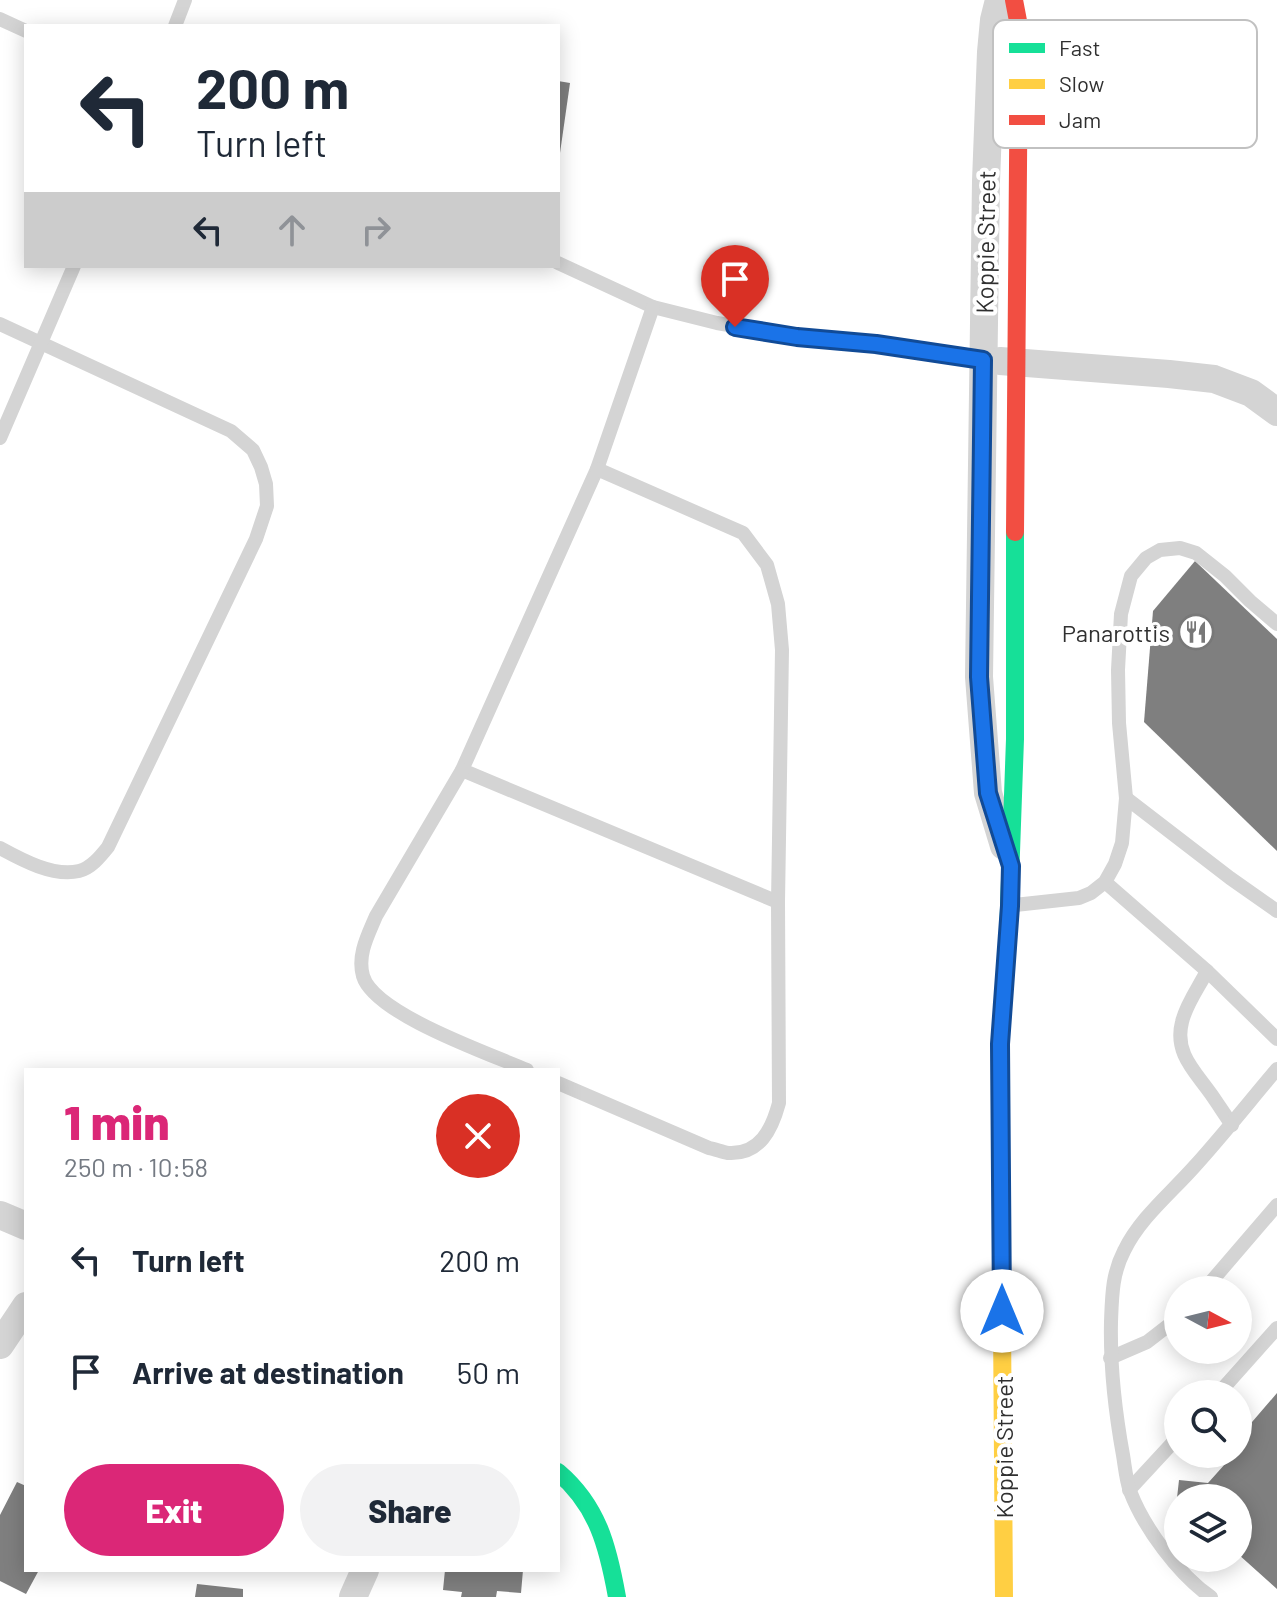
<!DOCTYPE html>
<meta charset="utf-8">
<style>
body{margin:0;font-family:Barlow,sans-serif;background:#f2f2f3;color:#1f2937;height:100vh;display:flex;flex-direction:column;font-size:30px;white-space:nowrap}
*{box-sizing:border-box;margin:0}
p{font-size:26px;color:#747a83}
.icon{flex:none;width:44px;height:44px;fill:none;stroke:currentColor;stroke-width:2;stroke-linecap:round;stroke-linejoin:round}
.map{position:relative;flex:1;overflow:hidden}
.sheet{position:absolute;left:24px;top:1068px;width:536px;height:504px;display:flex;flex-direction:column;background:#fff;border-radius:0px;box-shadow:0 4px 20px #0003}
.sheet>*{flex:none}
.top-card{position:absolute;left:24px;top:24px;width:536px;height:244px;border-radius:0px;box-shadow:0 4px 20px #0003;background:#fff;color:#1f2937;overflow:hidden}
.needle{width:52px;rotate:97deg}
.controls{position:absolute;left:1164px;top:1276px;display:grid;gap:16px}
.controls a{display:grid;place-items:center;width:88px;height:88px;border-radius:50%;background:#fff;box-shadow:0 4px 20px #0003;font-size:40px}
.pin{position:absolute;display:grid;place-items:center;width:68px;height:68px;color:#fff;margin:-82px -34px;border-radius:50% 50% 50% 0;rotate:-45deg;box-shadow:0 0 8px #0007}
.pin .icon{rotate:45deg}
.me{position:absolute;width:88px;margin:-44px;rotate:0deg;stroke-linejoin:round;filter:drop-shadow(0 0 6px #0008)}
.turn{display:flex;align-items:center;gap:28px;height:168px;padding:0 40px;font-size:36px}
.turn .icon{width:104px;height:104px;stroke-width:2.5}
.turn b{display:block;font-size:56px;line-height:68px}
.lanes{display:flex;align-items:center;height:76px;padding:0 40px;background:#0003;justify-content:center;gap:40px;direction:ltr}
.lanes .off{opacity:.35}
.round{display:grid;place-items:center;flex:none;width:84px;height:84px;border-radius:42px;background:#f2f2f3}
.headline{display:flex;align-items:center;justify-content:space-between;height:136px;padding:0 40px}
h1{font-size:48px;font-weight:800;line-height:60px;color:#db2777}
.cta{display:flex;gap:16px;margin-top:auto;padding:16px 40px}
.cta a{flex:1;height:92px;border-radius:48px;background:#db2777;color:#fff;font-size:32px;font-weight:800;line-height:92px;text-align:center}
.cta a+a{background:#f2f2f3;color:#1f2937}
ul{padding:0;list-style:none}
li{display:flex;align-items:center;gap:24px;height:112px;padding:0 40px}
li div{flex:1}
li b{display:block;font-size:30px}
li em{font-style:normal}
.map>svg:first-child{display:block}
.building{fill:#7f7f7f}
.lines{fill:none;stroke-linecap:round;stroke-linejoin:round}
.lane{stroke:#d4d4d4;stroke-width:14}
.street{stroke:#d4d4d4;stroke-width:28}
.fast{stroke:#16e098;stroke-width:18}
.slow{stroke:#ffcf43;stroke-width:18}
.jam{stroke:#f24e42;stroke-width:18}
.route-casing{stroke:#114b97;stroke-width:20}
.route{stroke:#1a73e8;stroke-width:14}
.labels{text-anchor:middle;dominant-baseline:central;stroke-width:8;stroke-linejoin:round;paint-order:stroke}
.street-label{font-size:24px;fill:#303030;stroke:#fff}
.poi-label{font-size:24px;fill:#303030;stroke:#fff;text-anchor:end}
.key{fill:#fff;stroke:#c1c1c1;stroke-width:2}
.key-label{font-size:22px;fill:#303030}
</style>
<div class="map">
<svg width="1277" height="1597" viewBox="0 0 1277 1597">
<rect width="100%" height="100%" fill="#fff"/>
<g class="building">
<polygon points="558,81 570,83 560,153 558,153"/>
<polygon points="1195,561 1277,639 1277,851 1144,722 1153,611"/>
<polygon points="1277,1393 1277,1589 1238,1554 1238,1498 1177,1498 1179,1480 1208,1483 1234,1454 1238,1454 1238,1449 1245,1441 1240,1436"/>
<polygon points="17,1482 26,1486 26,1570 39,1570 26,1594 0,1581 0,1515"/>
<polygon points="445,1570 523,1570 521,1593 497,1591 496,1597 461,1597 462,1592 443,1590"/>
<polygon points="197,1584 243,1589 243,1597 195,1597"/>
</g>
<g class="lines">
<g class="lane">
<polyline points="0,19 26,31"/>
<polyline points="175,26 185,0"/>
<polyline points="558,263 653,307 717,323 797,337 876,344 983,360"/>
<polyline points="653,307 597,469 462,770 778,902"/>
<path d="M0 324 231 431 253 450 261 467 266 484 267 506 256 539 108 847C100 857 91 868 79 871 53 877 22 860 0 848"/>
<polyline points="0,438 74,266"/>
<path d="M462 770 376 916C368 935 357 955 363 976 374 1014 490 1054 527 1070"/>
<polyline points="1126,798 1230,878 1277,911"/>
<polyline points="1105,882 1207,971 1277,1039"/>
<polyline points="1015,905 1079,898 1091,893 1105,882 1115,864 1122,843 1126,798 1119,723 1118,670 1121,614 1131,576 1146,558 1160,550 1180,548 1196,553 1225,576 1250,601 1277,624"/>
<path d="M1207 971C1199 987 1186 1004 1182 1022 1174 1053 1195 1071 1211 1094 1218 1104 1225 1115 1232 1125"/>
<path d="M558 1083 709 1148C715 1149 722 1152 728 1153 760 1155 772 1129 779 1103L778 902 782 650 778 604 767 565 743 533 597 469"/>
<polyline points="1204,1290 1277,1205"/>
<polyline points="1110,1358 1147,1342 1178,1318"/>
<polyline points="1218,1394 1277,1328"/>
<polyline points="1129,1490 1178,1437"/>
<path d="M1211 1597C1179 1575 1144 1528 1130 1491 1126 1480 1125 1467 1123 1455 1115 1411 1110 1367 1111 1322 1112 1296 1112 1274 1124 1251 1140 1218 1170 1194 1194 1167 1223 1135 1249 1102 1277 1069"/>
</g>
<g class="street">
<polyline points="999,0 994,20 991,52 986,181 979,677 988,793 1004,846"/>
<polyline points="1000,361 1169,374 1214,379 1251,393 1277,412"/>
<polyline points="0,1215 26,1226"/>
<polyline points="0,1345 26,1306"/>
<polyline points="353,1597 365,1570"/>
</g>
<g class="fast">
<polyline points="1008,937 1015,739 1015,532"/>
<path d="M558 1472C598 1506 608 1547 617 1597"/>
</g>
<polyline class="slow" points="1004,1597 1000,1044 1008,937"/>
<polyline class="jam" points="1014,0 1018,21 1019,44 1015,532"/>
</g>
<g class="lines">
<g class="route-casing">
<polyline id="route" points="735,327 797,337 876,344 983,360 979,677 988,793 1011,866 1010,906 1000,1044 1002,1311"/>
</g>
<use href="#route" class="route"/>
</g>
<defs>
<g id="restaurant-ring" transform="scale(1.8)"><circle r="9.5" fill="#fff" stroke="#787878" stroke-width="1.5"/><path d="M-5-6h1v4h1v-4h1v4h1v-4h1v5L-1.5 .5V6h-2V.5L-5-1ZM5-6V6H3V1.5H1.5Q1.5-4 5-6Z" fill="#787878"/></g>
</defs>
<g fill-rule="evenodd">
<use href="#restaurant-ring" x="1196" y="632"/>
</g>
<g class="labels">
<g class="street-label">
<text transform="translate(985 242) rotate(-89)">Koppie Street</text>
<text transform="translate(1003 1447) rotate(-90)">Koppie Street</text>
</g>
<g class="poi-label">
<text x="1170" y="632">Panarottis</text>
</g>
</g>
<rect x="993" y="20" width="264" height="128" rx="12" class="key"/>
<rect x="1009" y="43" width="36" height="10" fill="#16e098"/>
<rect x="1009" y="79" width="36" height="10" fill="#ffcf43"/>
<rect x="1009" y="115" width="36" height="10" fill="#f24e42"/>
<g class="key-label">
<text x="1059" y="56">Fast</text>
<text x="1059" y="92">Slow</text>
<text x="1059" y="128">Jam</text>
</g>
</svg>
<div class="controls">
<a><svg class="needle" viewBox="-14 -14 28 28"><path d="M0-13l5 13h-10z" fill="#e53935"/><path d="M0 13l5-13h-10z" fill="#747a83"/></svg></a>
<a><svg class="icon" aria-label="search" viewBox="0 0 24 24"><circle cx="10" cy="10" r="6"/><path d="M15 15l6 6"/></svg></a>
<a><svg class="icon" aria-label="layers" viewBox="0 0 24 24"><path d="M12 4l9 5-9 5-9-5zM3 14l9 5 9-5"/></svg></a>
</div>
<div class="pin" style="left:735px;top:327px;background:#d93025"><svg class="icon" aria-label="arrive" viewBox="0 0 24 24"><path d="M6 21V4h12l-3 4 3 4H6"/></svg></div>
<svg class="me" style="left:1002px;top:1311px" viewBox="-20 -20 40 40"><circle r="19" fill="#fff"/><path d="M0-13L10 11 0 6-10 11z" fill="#1a73e8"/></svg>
<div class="top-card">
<div class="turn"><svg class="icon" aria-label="left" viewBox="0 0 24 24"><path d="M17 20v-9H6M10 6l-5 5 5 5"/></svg><div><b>200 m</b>Turn left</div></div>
<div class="lanes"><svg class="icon" aria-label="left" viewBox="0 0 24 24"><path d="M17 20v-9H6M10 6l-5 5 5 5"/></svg><svg class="icon off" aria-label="ahead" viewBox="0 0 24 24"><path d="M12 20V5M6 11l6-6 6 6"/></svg><svg class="icon off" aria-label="right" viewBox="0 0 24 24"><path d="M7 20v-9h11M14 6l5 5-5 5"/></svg></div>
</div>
<section class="sheet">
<div class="headline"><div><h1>1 min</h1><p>250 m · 10:58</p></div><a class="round" style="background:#d93025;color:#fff"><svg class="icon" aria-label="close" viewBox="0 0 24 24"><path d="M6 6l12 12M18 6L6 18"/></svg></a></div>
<ul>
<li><svg class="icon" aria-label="left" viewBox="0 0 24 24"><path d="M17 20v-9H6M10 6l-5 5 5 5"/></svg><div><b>Turn left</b></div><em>200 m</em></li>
<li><svg class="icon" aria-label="arrive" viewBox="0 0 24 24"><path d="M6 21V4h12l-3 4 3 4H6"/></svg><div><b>Arrive at destination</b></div><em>50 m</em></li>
</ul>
<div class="cta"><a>Exit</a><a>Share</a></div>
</section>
</div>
